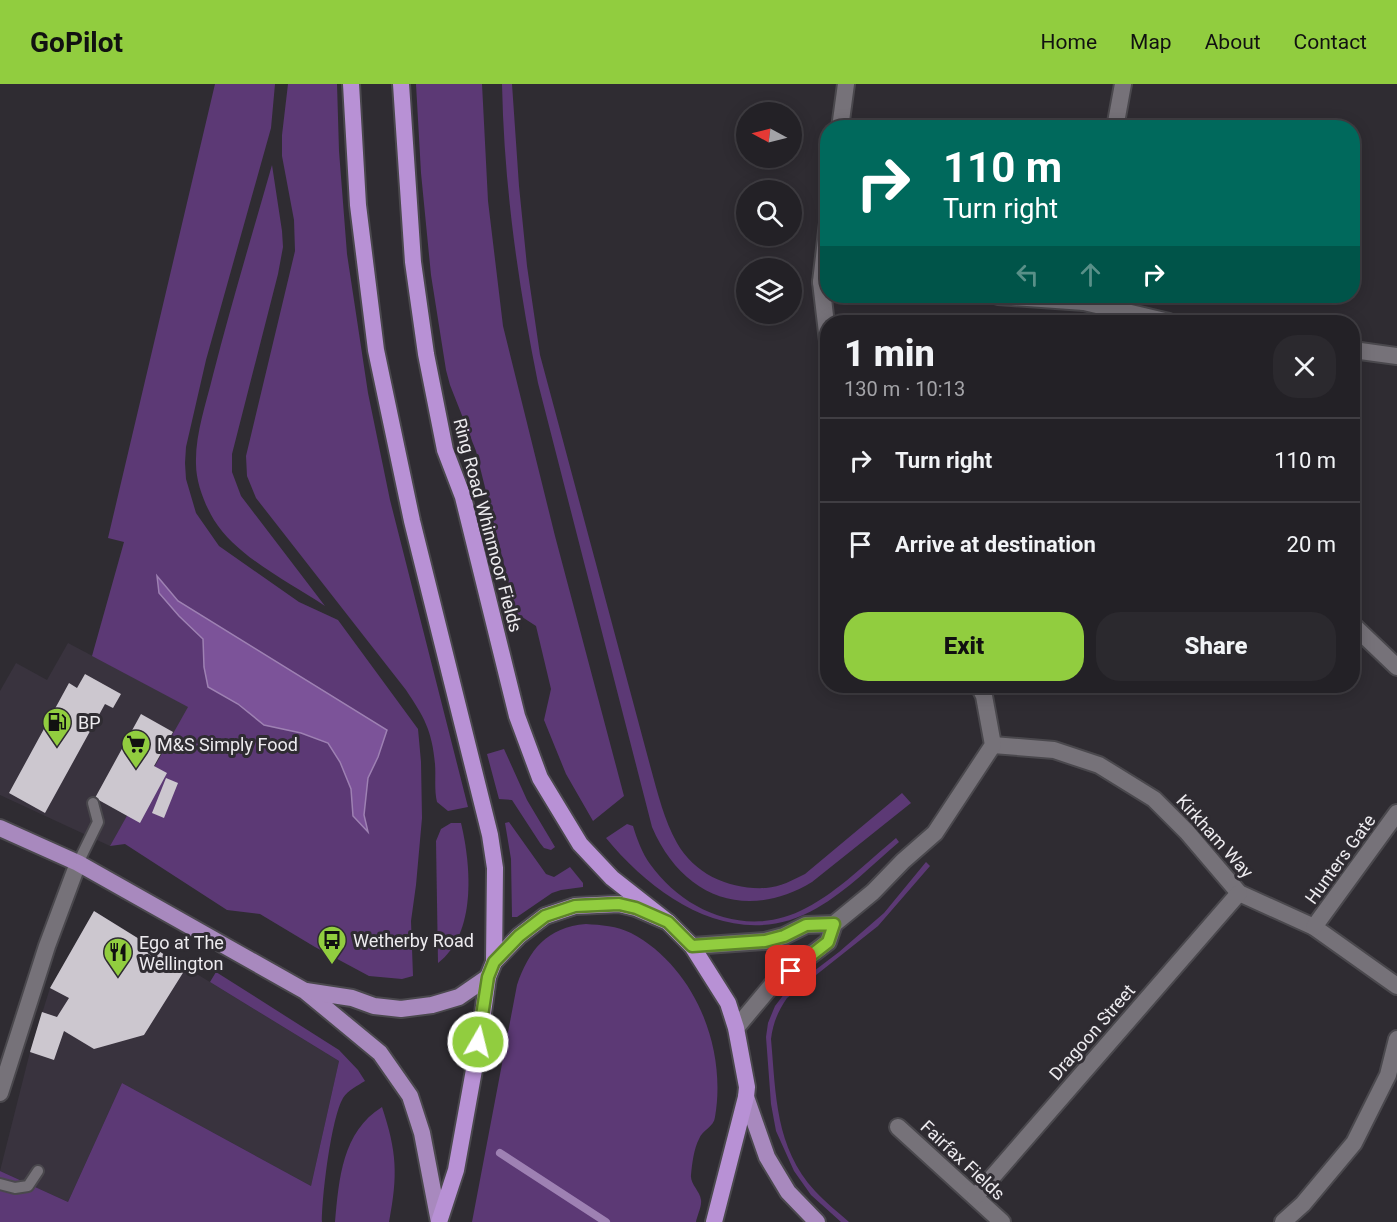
<!DOCTYPE html>
<meta charset="utf-8">
<style>
body{margin:0;font-family:Roboto,sans-serif;background:#2b292e;color:#f1f3f6;height:100vh;display:flex;flex-direction:column;font-size:22px;white-space:nowrap}
*{box-sizing:border-box;margin:0}
p{font-size:20px;color:#a3a3a7}
.icon{flex:none;width:33px;height:33px;fill:none;stroke:currentColor;stroke-width:2;stroke-linecap:round;stroke-linejoin:round}
.map{position:relative;flex:1;overflow:hidden}
.sheet{position:absolute;left:820px;top:231px;width:540px;height:378px;display:flex;flex-direction:column;background:#232126;border-radius:24px;box-shadow:0 3px 15px #0003,0 0 0 2px #403e43}
.sheet>*{flex:none}
.top-card{position:absolute;left:820px;top:36px;width:540px;height:183px;border-radius:24px;box-shadow:0 3px 15px #0003,0 0 0 2px #403e43;background:#00695c;color:#fff;overflow:hidden}
.needle{width:39px;rotate:277deg}
.buttons{position:absolute;left:736px;top:18px;display:grid;gap:12px}
.buttons a{display:grid;place-items:center;width:66px;height:66px;border-radius:50%;background:#232126;box-shadow:0 3px 15px #0003,0 0 0 2px #403e43;font-size:30px}
.pin{position:absolute;display:grid;place-items:center;width:51px;height:51px;color:#fff;margin:-26px;border-radius:12px;box-shadow:0 3px 9px #0006}
.me{position:absolute;width:66px;margin:-33px;rotate:8deg;stroke-linejoin:round;filter:drop-shadow(0 0 4px #0008)}
.turn{display:flex;align-items:center;gap:21px;height:126px;padding:0 24px;font-size:27px}
.turn .icon{width:78px;height:78px;stroke-width:2.5}
.turn b{display:block;font-size:42px;line-height:51px}
.lanes{display:flex;align-items:center;height:57px;padding:0 24px;background:#0003;justify-content:center;gap:30px;direction:ltr}
.lanes .off{opacity:.35}
.round{display:grid;place-items:center;flex:none;width:63px;height:63px;border-radius:24px;background:#2b292e}
.headline{display:flex;align-items:center;justify-content:space-between;height:102px;padding:0 24px}
h1{font-size:36px;font-weight:800;line-height:45px}
.action{display:flex;gap:12px;margin-top:auto;padding:12px 24px}
.action a{flex:1;height:69px;border-radius:24px;background:#91cd3f;color:#111;font-size:24px;font-weight:800;line-height:69px;text-align:center}
.action a+a{background:#2b292e;color:#f1f3f6}
ul{padding:0;list-style:none}
li{display:flex;align-items:center;gap:18px;height:84px;padding:0 24px;border-top:2px solid #403e43}
li div{flex:1}
li b{display:block;font-size:22px}
li em{font-style:normal}
header{display:flex;align-items:center;gap:36px;box-sizing:border-box;height:84px;padding:0 30px;background:#91cd3f;color:#111}
header strong{font-size:28px}
nav{display:flex;gap:33px;margin-inline-start:auto;font-size:21px}
.map>svg:first-child{display:block}
.built{fill:#39333e}
.green{fill:#5c3975}
.water{fill:#7c5399;stroke:#9e81b3;stroke-width:1.5}
.lines{fill:none;stroke-linecap:round;stroke-linejoin:round}
.stream{stroke:#9e81b3;stroke-width:8}
.building{fill:#ccc7cf}
.service-casing{stroke:#4a484d;stroke-width:14}
.minor-casing{stroke:#4a484d;stroke-width:20}
.primary-casing{stroke:#4a484d;stroke-width:20}
.trunk-casing{stroke:#4a484d;stroke-width:20}
.service{stroke:#767279;stroke-width:10}
.minor{stroke:#767279;stroke-width:16}
.primary{stroke:#a889be;stroke-width:16}
.trunk{stroke:#b891d5;stroke-width:16}
.route-casing{stroke:#5e8529;stroke-width:15}
.route{stroke:#91cd3f;stroke-width:10}
.labels{text-anchor:middle;dominant-baseline:central;stroke-width:6;stroke-linejoin:round;paint-order:stroke}
.street-label{font-size:18px;fill:#edebef;stroke:#2f2c32}
.poi-label{font-size:18px;fill:#edebef;stroke:#2f2c32;text-anchor:start}
</style>
<header>
<strong>GoPilot</strong>
<nav><a>Home</a><a>Map</a><a>About</a><a>Contact</a></nav>
</header>
<div class="map">
<svg width="1397" height="1138" viewBox="0 0 1397 1138">
<rect width="100%" height="100%" fill="#2f2c32"/>
<g class="built">
<polygon points="68,559 189,623 110,762 0,711 0,607 16,579 47,596"/>
<polygon points="94,827 339,977 311,1102 122,999 68,1118 0,1087 30,968 50,904"/>
</g>
<g class="green">
<polygon points="215,0 275,0 271,44 206,276 186,363 185,379 186,395 196,429 219,462 299,518 338,536 418,645 421,678 422,734 416,801 411,837 413,892 402,895 369,892 315,863 260,830 227,826 125,760 110,762 188,623 92,572 124,458 108,454"/>
<path d="M288 0H337L339 67 347 170 368 309 390 416 468 723 448 727 437 718C434 706 436 692 435 680 432 646 424 633 406 606L256 414 247 392 246 372 295 167 294 136 282 72V51Z"/>
<polygon points="416,0 482,0 488,117 503,242 555,452 624,712 593,737 566,690 544,636 551,605 536,542 516,529 476,367 450,301 446,286 431,191 421,89"/>
<path d="M502 0H512L519 102 527 182 540 271 651 685C658 710 664 736 677 759 695 791 731 806 766 804 780 803 793 796 805 790L902 709 911 719 812 798C746 838 682 813 652 743L538 299C518 200 504 101 502 0Z"/>
<path d="M272 81 282 147 283 163 278 190 232 370V388L241 412 325 522C289 498 237 473 214 436 205 421 196 399 196 380 195 351 206 320 213 291 231 221 252 151 272 81Z"/>
<polygon points="504,665 527,716 555,763 551,766 544,764 540,759 512,716 499,715 487,670"/>
<polygon points="509,738 546,790 554,793 570,783 583,799 583,803 561,806 552,809 517,833 512,833 511,775 505,739"/>
<path d="M451 739H461C471 781 477 849 438 879L436 757 441 745Z"/>
<path d="M627 740 633 742C637 755 642 769 650 780 685 829 749 855 806 824 839 807 868 777 896 754L899 758C873 780 847 807 817 824 738 870 657 816 606 754Z"/>
<path d="M926 778 930 782 878 842 787 914C778 927 773 939 771 955 776 1011 775 1063 815 1107 825 1118 838 1128 849 1138H841L811 1111 794 1087 776 1047 771 1020 766 953 768 939 775 922 785 909 839 868 884 829Z"/>
<path d="M586 840C601 841 617 842 631 849 695 883 727 964 715 1033 714 1043 702 1046 699 1055 694 1064 692 1080 691 1091 690 1100 700 1107 701 1116 702 1122 697 1132 696 1138H472L517 901C529 866 547 843 586 840Z"/>
<path d="M216 888 339 966 358 986 365 997C357 1002 348 1006 343 1014 331 1035 322 1112 322 1138H0V1087L68 1118 122 999 311 1102 339 977 210 898Z"/>
<path d="M382 1023C397 1068 398 1091 389 1138H335C339 1095 342 1048 382 1023Z"/>
</g>
<polygon class="water" points="157,492 178,517 387,646 378,673 368,694 364,731 368,748 353,732 351,705 340,678 328,659 301,649 264,641 238,620 208,603 204,583 203,555 179,532 159,509"/>
<g class="lines">
<polyline class="stream" points="500,1069 606,1138"/>
</g>
<g class="building">
<polygon points="85,590 121,610 113,624 105,620 45,729 9,709 69,599 77,604"/>
<polygon points="141,630 173,648 154,682 167,689 140,739 95,714"/>
<polygon points="166,694 178,699 164,734 152,729"/>
<polygon points="94,827 186,884 144,951 94,965 64,947 54,976 30,968 42,928 57,933 69,914 50,904"/>
</g>
<g class="lines">
<g class="service-casing">
<g id="service">
<polyline points="78,779 98,738 93,719"/>
<polyline points="0,1100 15,1104 28,1102 38,1087"/>
</g>
</g>
<g class="minor-casing">
<g id="minor">
<polyline points="840,44 846,0"/>
<polyline points="1115,44 1123,0"/>
<polyline points="821,198 828,139"/>
<polyline points="828,198 821,198 828,257"/>
<polyline points="998,212 1084,218 1085,212"/>
<polyline points="1084,218 1169,238"/>
<polyline points="1353,266 1397,272"/>
<polyline points="1353,541 1397,583"/>
<polyline points="993,661 1054,666 1099,681 1154,715 1187,748 1239,809 1314,843 1397,902"/>
<polyline points="1314,843 1397,729"/>
<polyline points="692,862 765,857 784,852 806,841 834,840"/>
<polyline points="736,944 772,901 828,858 834,840 873,808 903,777 935,749 993,661 984,612 979,602"/>
<polyline points="0,1009 47,862 78,779"/>
<polyline points="898,1043 1002,1138"/>
<polyline points="975,1113 1239,809"/>
<polyline points="1283,1138 1303,1120 1354,1059 1388,991 1397,955"/>
</g>
</g>
<g class="primary-casing">
<g id="primary">
<polyline points="0,744 78,779 305,907 380,969 410,1012 422,1049 439,1138"/>
<polyline points="306,907 352,914 374,922 401,925 432,921 459,913 488,893"/>
<polyline points="746,1013 767,1073 788,1108 817,1138"/>
</g>
</g>
<g class="trunk-casing">
<g id="trunk">
<polyline points="351,0 358,121 376,266 412,437 490,751 495,784 494,878"/>
<polyline points="401,0 413,178 426,270 445,366 463,413 517,632 540,694 580,760 612,794 668,838"/>
<polyline points="439,1138 456,1086 479,958 488,893 494,878 519,852 545,832 575,822 619,820 636,824 668,838 692,862 728,919 736,944 747,1003 746,1013 714,1138"/>
</g>
</g>
<use href="#service" class="service"/>
<use href="#minor" class="minor"/>
<use href="#primary" class="primary"/>
<use href="#trunk" class="trunk"/>
</g>
<g class="lines">
<g class="route-casing">
<polyline id="route" points="478,958 488,893 494,878 519,852 545,832 575,822 619,820 636,824 668,838 692,862 765,857 784,852 806,841 834,840 828,858 791,887"/>
</g>
<use href="#route" class="route"/>
</g>
<defs>
<g id="fuel-pin" transform="scale(1.5)"><path d="M0 17L-7.5 6A9.5 9.5 0 1 1 7.5 6Z" fill="#91cd3f" stroke="#2f2c32"/><path d="M-5.5-6h7V0h2V4h1.3V-2.5L3-4.5l.8-.8L6-3V5H2.5V1h-1V6h-7ZM-4.2-4.7v3.2H.2V-4.7Z" fill="#111"/></g>
<g id="supermarket-pin" transform="scale(1.5)"><path d="M0 17L-7.5 6A9.5 9.5 0 1 1 7.5 6Z" fill="#91cd3f" stroke="#2f2c32"/><path d="M-6-5.5h2.5l.6 2H6L4.5 2H-2.5L-4.4-4H-6ZM-1.5 3.2a1.3 1.3 0 1 0 .1 0ZM3 3.2a1.3 1.3 0 1 0 .1 0Z" fill="#111"/></g>
<g id="bus-pin" transform="scale(1.5)"><path d="M0 17L-7.5 6A9.5 9.5 0 1 1 7.5 6Z" fill="#91cd3f" stroke="#2f2c32"/><path d="M-5-6H5V4H4V6H2V4H-2V6H-4V4H-5ZM-3.5-4V0h7V-4ZM-3.5 1.2v1.5H-2V1.2ZM2 1.2v1.5H3.5V1.2Z" fill="#111"/></g>
<g id="restaurant-pin" transform="scale(1.5)"><path d="M0 17L-7.5 6A9.5 9.5 0 1 1 7.5 6Z" fill="#91cd3f" stroke="#2f2c32"/><path d="M-5-6h1v4h1v-4h1v4h1v-4h1v5L-1.5 .5V6h-2V.5L-5-1ZM5-6V6H3V1.5H1.5Q1.5-4 5-6Z" fill="#111"/></g>
</defs>
<g fill-rule="evenodd">
<use href="#fuel-pin" x="57" y="638"/>
<use href="#supermarket-pin" x="136" y="660"/>
<use href="#bus-pin" x="332" y="856"/>
<use href="#restaurant-pin" x="118" y="868"/>
</g>
<g class="labels">
<g class="street-label">
<text transform="translate(488 441) rotate(75)">Ring Road Whinmoor Fields</text>
<text transform="translate(1215 752) rotate(48)">Kirkham Way</text>
<text transform="translate(1340 775) rotate(-54)">Hunters Gate</text>
<text transform="translate(1092 948) rotate(-49)">Dragoon Street</text>
<text transform="translate(963 1076) rotate(43)">Fairfax Fields</text>
</g>
<g class="poi-label">
<text x="78" y="638">BP</text>
<text x="157" y="660">M&amp;S Simply Food</text>
<text x="353" y="856">Wetherby Road</text>
<text x="139" y="858">Ego at The<tspan x="139" dy="21">Wellington</tspan></text>
</g>
</g>
</svg>
<div class="buttons">
<a><svg class="needle" viewBox="-14 -14 28 28"><path d="M0-13l5 13h-10z" fill="#e53935"/><path d="M0 13l5-13h-10z" fill="#a3a3a7"/></svg></a>
<a><svg class="icon" aria-label="search" viewBox="0 0 24 24"><circle cx="10" cy="10" r="6"/><path d="M15 15l6 6"/></svg></a>
<a><svg class="icon" aria-label="layers" viewBox="0 0 24 24"><path d="M12 4l9 5-9 5-9-5zM3 14l9 5 9-5"/></svg></a>
</div>
<div class="pin" style="left:791px;top:887px;background:#d93025"><svg class="icon" aria-label="arrive" viewBox="0 0 24 24"><path d="M6 21V4h12l-3 4 3 4H6"/></svg></div>
<svg class="me" style="left:478px;top:958px" viewBox="-20 -20 40 40"><circle r="17" fill="#91cd3f" stroke="#fff" stroke-width="3"/><path d="M0-11L8 9 0 5-8 9z" fill="#fff"/></svg>
<div class="top-card">
<div class="turn"><svg class="icon" aria-label="right" viewBox="0 0 24 24"><path d="M7 20v-9h11M14 6l5 5-5 5"/></svg><div><b>110 m</b>Turn right</div></div>
<div class="lanes"><svg class="icon off" aria-label="left" viewBox="0 0 24 24"><path d="M17 20v-9H6M10 6l-5 5 5 5"/></svg><svg class="icon off" aria-label="ahead" viewBox="0 0 24 24"><path d="M12 20V5M6 11l6-6 6 6"/></svg><svg class="icon" aria-label="right" viewBox="0 0 24 24"><path d="M7 20v-9h11M14 6l5 5-5 5"/></svg></div>
</div>
<section class="sheet">
<div class="headline"><div><h1>1 min</h1><p>130 m · 10:13</p></div><a class="round"><svg class="icon" aria-label="close" viewBox="0 0 24 24"><path d="M6 6l12 12M18 6L6 18"/></svg></a></div>
<ul>
<li><svg class="icon" aria-label="right" viewBox="0 0 24 24"><path d="M7 20v-9h11M14 6l5 5-5 5"/></svg><div><b>Turn right</b></div><em>110 m</em></li>
<li><svg class="icon" aria-label="arrive" viewBox="0 0 24 24"><path d="M6 21V4h12l-3 4 3 4H6"/></svg><div><b>Arrive at destination</b></div><em>20 m</em></li>
</ul>
<div class="action"><a>Exit</a><a>Share</a></div>
</section>
</div>
